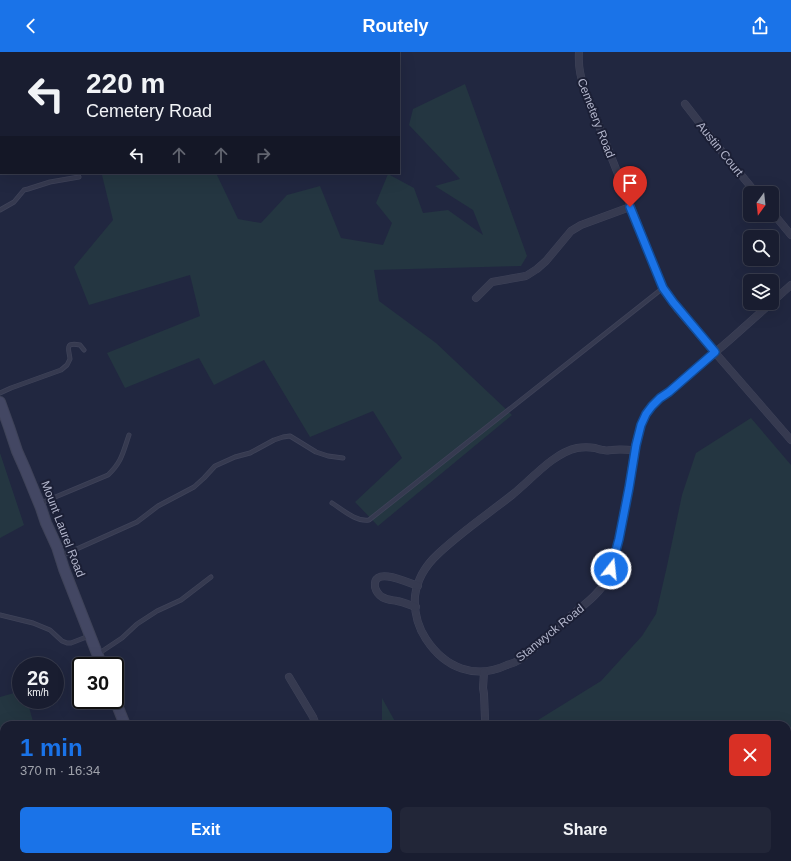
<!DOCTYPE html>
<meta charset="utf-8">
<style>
body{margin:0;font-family:Arial,sans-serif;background:#222638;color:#f1f3f6;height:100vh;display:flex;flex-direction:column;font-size:15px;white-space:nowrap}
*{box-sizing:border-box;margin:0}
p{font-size:13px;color:#9fa2ab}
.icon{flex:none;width:22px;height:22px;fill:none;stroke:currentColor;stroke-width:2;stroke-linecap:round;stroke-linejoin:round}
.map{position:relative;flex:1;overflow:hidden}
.panel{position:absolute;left:0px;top:669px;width:791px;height:140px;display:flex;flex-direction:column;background:#191d30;border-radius:12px 12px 0 0;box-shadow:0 4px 16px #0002,0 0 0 1px #373b4c}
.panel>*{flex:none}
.guide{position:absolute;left:0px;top:0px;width:400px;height:122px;box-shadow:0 4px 16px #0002,0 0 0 1px #373b4c;background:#191d30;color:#f1f3f6;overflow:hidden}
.needle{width:26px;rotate:195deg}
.tools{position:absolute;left:743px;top:134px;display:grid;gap:8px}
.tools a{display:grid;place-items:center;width:36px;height:36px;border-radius:6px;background:#191d30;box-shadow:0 4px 16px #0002,0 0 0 1px #373b4c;font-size:20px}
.speed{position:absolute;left:12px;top:605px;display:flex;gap:8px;font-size:20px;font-weight:700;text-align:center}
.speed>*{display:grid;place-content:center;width:52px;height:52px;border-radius:50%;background:#191d30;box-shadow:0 4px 16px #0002,0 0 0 1px #373b4c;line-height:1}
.speed small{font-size:10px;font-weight:400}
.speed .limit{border:2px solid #111;border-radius:6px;background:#fff;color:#111}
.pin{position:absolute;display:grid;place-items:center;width:34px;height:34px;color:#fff;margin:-41px -17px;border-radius:50% 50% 50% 0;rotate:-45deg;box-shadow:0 0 4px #0007}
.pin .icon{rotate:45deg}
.me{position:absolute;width:44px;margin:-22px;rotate:16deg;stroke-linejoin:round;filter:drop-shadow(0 0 3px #0008)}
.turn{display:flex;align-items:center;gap:14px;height:84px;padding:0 20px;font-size:18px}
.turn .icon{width:52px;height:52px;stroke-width:2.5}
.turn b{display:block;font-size:28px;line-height:34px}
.lanes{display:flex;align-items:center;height:38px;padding:0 20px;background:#0003;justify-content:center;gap:20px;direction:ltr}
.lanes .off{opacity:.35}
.round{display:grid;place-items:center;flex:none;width:42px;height:42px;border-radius:6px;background:#222638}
.overview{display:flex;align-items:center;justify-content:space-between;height:68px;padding:0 20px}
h1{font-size:24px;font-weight:700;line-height:30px;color:#1a73e8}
.action{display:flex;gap:8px;margin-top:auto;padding:8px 20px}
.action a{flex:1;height:46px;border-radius:6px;background:#1a73e8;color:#fff;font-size:16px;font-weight:700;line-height:46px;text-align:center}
.action a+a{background:#222638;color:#f1f3f6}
header{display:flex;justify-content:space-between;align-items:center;height:52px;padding:0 20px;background:#1a73e8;color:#fff;font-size:18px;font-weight:700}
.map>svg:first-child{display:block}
.green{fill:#243641}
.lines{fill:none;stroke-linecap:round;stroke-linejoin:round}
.lane-casing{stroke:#3f4359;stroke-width:5}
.street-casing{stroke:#3f4359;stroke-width:8}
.secondary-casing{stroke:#3f4359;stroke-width:12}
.lane{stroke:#363a50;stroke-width:3.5}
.street{stroke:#363a50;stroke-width:7}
.secondary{stroke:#434763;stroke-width:10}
.route-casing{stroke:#114b97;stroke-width:10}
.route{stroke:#1a73e8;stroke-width:7}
.labels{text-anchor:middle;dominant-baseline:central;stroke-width:4;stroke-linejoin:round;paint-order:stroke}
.street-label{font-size:12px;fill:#b2b5cb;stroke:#1b1f35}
</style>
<header><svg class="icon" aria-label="back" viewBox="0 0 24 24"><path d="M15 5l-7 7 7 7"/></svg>Routely<svg class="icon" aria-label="share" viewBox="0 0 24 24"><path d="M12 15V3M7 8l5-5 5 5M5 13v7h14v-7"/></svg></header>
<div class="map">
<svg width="791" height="809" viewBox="0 0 791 809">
<rect width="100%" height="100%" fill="#212740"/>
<g class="green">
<polygon points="465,32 527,204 521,214 374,218 379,249 436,291 512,363 378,474 355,450 402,406 373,359 310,385 264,308 214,333 199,306 125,336 107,301 200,264 190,223 89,253 74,215 113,168 102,123 107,121 216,121 238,167 261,171 287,143 320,134 341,186 383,193 392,171 376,151 388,122 414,136 423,161 448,158 483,183 473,158 435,134 460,127 409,73 413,57"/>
<polygon points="751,366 791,413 791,809 655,809 653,805 787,805 787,673 530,673 601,629 642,584 656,562 667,514 682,443 696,401"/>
<polygon points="0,401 24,473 0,486"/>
<polygon points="21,639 21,648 27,648 34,673 4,673 4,700 0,701 0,645"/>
<polygon points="382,646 397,673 382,673"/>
<polygon points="4,790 4,805 72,805 71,809 0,809 0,792"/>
</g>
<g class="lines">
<g class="lane-casing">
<g id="lane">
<polyline points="146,0 147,1"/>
<polyline points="0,158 14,150 24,138 28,137 50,130 79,125"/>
<path d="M0 341 11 336 61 318 67 313 70 307C69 297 64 290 80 293L84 298"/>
<path d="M41 451 108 423C122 410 123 400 129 383"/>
<path d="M332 451C343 458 356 470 369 468L663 236"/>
<polyline points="61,504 137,470 158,454 194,435 204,426 215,414 235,405 250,401 274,388 283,385 290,384 316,400 328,404 343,406"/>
<polyline points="0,563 33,571 50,578 62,589 67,591 71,591 89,584"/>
<polyline points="98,602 122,586 137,572 157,559 181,548 211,525"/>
<polyline points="453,805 454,809"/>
</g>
</g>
<g class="street-casing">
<g id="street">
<path d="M579 0C578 17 581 26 586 41L663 236 678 258 791 388"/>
<polyline points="685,52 723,101 756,141"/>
<polyline points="772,160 791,183"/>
<polyline points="476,246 492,230 526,224 537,217 546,209 571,179 581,173 630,155"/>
<polyline points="772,250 791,233"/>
<path d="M635 398C627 398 620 397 612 398 609 398 607 399 604 398 601 398 598 397 595 396 589 395 583 395 577 396 553 401 531 428 512 443 488 462 461 480 438 502 426 513 417 528 415 544 414 559 418 575 426 587 445 616 475 628 507 613 511 612 516 610 519 608 536 596 551 581 567 567 582 554 598 544 608 526 616 508 619 488 622 470 624 458 627 446 629 434 633 411 634 386 645 365 651 353 660 347 670 339 679 332 688 324 697 316 722 295 747 273 771 251"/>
<path d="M416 555C410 553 403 550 397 549 392 548 387 548 382 545 379 543 376 539 375 535 372 513 409 531 418 534"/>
<polyline points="484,620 483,636 484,642 485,667"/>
<polyline points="289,625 313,665 316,673"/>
</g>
</g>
<g class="secondary-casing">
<g id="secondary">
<polyline points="0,350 9,375 17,399 25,417 41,456 46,471 57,495 64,517 102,614"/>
<polyline points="115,648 125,673"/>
<polyline points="174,805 176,809"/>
</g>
</g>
<use href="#lane" class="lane"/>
<use href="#street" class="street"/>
<use href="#secondary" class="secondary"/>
</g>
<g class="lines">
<g class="route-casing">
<polyline id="route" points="611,517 619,487 629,436 636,393 641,373 646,362 652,354 660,346 669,340 715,300 673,250 663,236 630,155"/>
</g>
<use href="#route" class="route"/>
</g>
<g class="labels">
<g class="street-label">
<text transform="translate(596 66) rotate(69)">Cemetery Road</text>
<text transform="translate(720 97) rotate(51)">Austin Court</text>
<text transform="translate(63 477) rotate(69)">Mount Laurel Road</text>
<text transform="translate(550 581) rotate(-39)">Stanwyck Road</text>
</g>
</g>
</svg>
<div class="tools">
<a><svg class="needle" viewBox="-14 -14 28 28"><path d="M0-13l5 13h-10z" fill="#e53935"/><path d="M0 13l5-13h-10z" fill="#9fa2ab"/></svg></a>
<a><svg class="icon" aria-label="search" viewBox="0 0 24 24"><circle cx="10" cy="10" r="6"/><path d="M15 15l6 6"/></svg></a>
<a><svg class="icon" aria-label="layers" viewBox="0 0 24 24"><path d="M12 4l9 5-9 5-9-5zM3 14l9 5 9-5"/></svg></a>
</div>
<div class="speed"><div>26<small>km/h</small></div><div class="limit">30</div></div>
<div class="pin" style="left:630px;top:155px;background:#d93025"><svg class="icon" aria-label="arrive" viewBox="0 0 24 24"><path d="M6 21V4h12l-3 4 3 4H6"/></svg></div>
<svg class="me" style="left:611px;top:517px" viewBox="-20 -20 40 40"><circle r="17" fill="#1a73e8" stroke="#fff" stroke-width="3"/><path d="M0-11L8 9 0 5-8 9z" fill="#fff"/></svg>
<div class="guide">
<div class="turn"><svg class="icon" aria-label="left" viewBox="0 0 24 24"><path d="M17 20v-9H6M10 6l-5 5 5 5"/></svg><div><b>220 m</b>Cemetery Road</div></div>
<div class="lanes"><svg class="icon" aria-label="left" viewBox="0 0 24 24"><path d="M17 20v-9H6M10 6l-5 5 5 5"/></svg><svg class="icon off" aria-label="ahead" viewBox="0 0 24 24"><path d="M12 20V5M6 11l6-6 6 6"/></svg><svg class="icon off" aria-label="ahead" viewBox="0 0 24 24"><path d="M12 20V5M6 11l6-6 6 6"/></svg><svg class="icon off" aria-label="right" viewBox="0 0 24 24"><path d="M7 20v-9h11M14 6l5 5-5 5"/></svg></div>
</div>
<section class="panel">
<div class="overview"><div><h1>1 min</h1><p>370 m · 16:34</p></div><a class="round" style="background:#d93025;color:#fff"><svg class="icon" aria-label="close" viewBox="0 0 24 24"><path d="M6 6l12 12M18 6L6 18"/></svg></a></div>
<div class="action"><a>Exit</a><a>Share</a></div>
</section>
</div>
